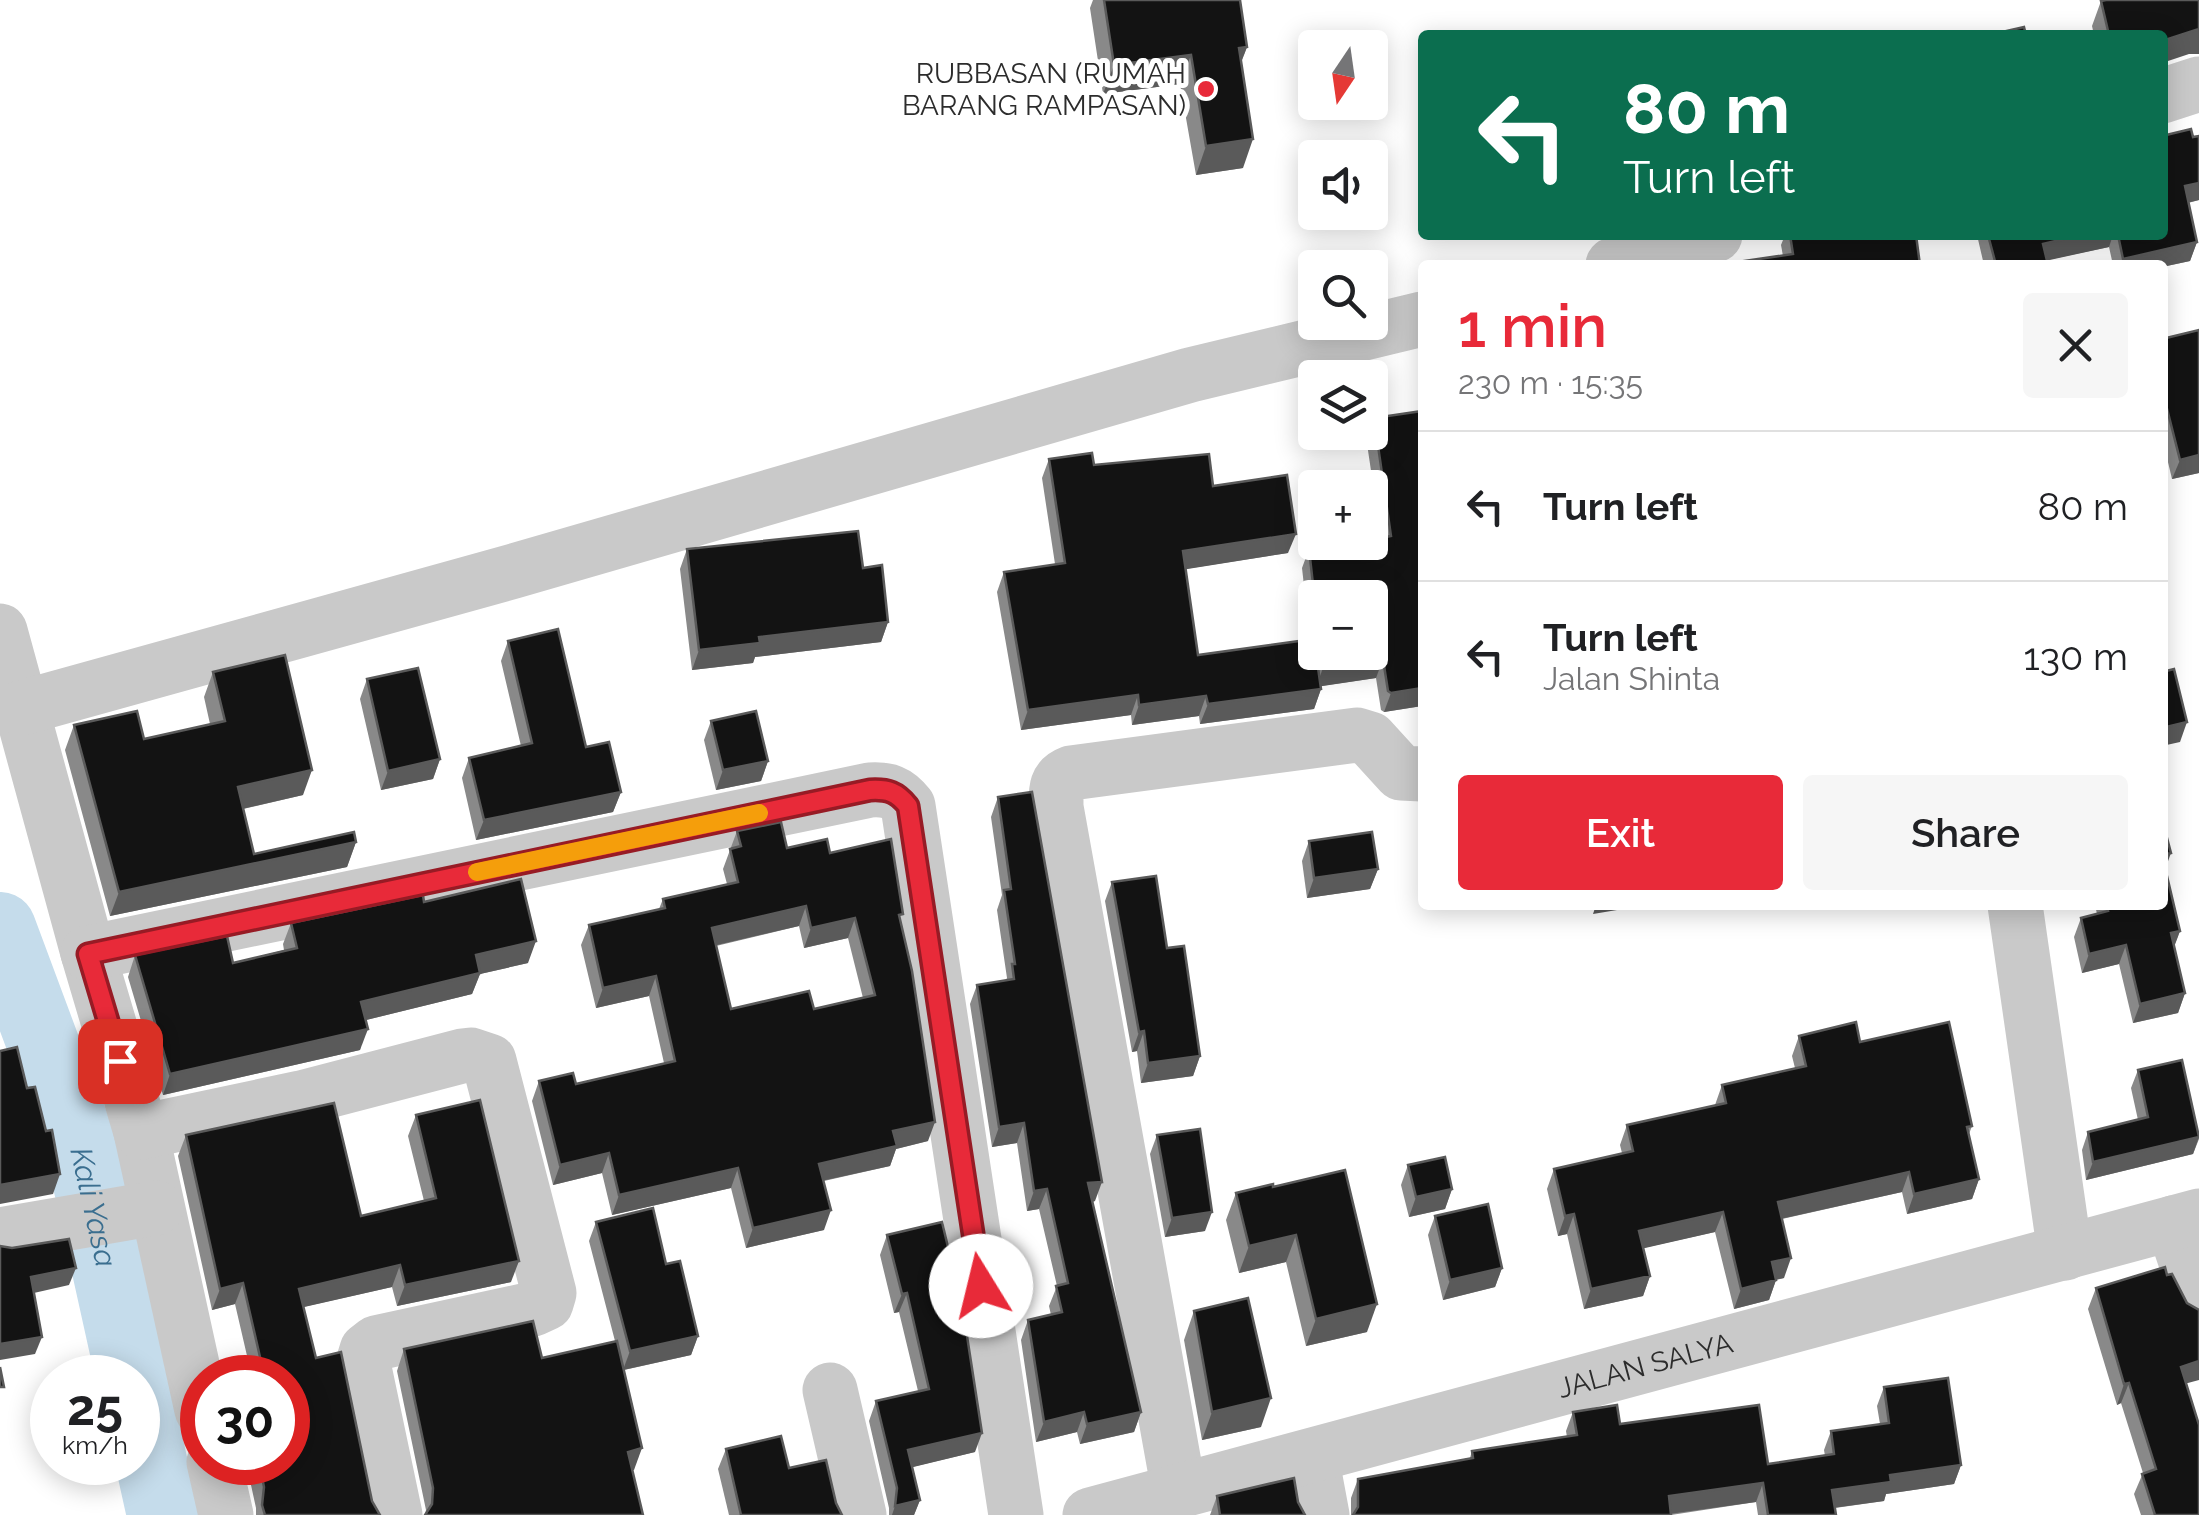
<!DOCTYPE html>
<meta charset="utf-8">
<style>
body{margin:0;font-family:Raleway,sans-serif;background:#f6f6f6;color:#202124;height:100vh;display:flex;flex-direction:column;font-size:38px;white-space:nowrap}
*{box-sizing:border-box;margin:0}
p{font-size:32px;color:#757577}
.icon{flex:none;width:55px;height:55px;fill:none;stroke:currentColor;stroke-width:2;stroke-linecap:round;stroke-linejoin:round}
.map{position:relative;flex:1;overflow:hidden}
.details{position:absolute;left:1418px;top:260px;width:750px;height:650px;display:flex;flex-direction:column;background:#fff;border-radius:10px;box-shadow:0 5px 25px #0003}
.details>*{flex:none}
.guide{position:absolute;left:1418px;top:30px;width:750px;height:210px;border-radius:10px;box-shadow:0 5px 25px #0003;background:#0b6e4f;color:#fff;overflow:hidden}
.needle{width:65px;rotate:193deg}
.controls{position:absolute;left:1298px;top:30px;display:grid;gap:20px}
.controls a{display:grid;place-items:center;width:90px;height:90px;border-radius:10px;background:#fff;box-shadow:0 5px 25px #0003;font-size:50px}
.speed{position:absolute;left:30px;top:1355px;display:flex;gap:20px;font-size:50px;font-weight:700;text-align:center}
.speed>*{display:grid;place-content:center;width:130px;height:130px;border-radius:50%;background:#fff;box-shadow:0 5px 25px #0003;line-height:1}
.speed small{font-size:25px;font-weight:400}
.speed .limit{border:15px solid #d22;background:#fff;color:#111}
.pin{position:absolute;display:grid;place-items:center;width:85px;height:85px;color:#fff;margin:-42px;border-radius:20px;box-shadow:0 5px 15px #0006}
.me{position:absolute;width:110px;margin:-55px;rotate:351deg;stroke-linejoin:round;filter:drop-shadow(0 0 8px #0008)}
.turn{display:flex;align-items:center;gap:35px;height:210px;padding:0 40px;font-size:45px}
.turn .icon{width:130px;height:130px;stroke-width:2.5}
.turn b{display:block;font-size:70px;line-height:85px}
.round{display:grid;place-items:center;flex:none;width:105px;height:105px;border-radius:10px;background:#f6f6f6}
.head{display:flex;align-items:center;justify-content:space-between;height:170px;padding:0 40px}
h1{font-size:60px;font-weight:600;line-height:75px;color:#e82a39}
.primary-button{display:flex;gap:20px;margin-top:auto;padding:20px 40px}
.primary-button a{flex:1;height:115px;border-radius:10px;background:#e82a39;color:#fff;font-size:40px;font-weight:600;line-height:115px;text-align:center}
.primary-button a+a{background:#f6f6f6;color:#202124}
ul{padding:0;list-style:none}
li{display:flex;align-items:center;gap:30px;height:150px;padding:0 40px;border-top:2px solid #e0e0e0}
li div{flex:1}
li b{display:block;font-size:38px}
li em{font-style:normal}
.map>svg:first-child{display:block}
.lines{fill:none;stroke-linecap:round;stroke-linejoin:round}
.river{stroke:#c5dceb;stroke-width:72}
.minor{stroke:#c9c9c9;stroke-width:55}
.wall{fill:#898989;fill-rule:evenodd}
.shaded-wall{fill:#5a5a5a}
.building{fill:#131313;stroke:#5a5a5a;stroke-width:2.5;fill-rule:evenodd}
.route-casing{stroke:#971b25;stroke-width:25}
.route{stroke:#e82a39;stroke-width:18}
.slow{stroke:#f59e0b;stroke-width:18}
.poi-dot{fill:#e82a39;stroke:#fff;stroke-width:4}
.labels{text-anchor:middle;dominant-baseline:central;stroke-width:10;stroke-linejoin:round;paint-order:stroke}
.poi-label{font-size:28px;fill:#2c2c2c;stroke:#fff;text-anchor:end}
.street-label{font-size:28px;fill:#2c2c2c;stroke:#fff}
.water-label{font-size:30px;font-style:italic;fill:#3a6e8f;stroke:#fff}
</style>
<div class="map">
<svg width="2199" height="1515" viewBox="0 0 2199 1515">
<rect width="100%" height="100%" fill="#fff"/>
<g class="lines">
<g class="river">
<path id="s1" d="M0 928 80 1143 132 1378"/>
<polyline points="138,1402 163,1515"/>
</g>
<g class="minor">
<polyline points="2162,96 2199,84"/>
<polyline points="1613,265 1715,235"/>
<polyline points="0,631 88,953 141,1132 202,1410"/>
<polyline points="21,708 514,571 1190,375 1422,319"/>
<polyline points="2015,905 2065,1253"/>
<path d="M88 953 870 790C888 789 897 792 908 806L1016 1515"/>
<polyline points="141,1132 301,1098 462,1056 471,1055 489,1061 549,1293 546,1303 533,1309 376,1343 367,1350 363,1363 395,1515"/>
<polyline points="2173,1223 2199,1300"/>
<polyline points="0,1235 156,1208"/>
<polyline points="830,1390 859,1515"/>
<polyline points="1311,1456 1322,1515"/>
<polyline points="214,1462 226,1515"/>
<path d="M1179 1491 1056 807C1056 791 1055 779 1071 773L1357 735 1370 739 1401 773 1422 774"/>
<path id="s2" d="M1090 1515 2199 1216"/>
</g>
</g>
<g class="wall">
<polygon points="1093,0 1240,0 1247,47 1241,62 1243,168 1196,175 1180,84 1103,94 1090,8"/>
<polygon points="2199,0 2199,54 2189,54 2162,35 2094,35 2092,26 2101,1"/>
<polygon points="2199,136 2199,200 2188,203 2197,242 2190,261 2162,267 2162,265 2113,265 2109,247 2047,260 2048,265 1984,265 1977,235 2162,235 2193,137"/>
<polygon points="1785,235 1916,235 1783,256 1781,245"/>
<polygon points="2162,339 2199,473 2172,479 2162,437"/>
<path d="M1374 418 1422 706 1384 712 1381 710 1376 678 1321 686V689L1314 709 1200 724 1199 716 1132 725 1131 715 1021 730 997 592 1004 572 1055 564 1042 478 1049 459 1213 486 1288 553 1185 569 1198 655 1310 639 1302 568 1309 549 1381 538 1366 437 1368 432H1370ZM1315 598 1370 652H1315Z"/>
<polygon points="687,549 863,568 888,622 881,642 755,657 753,663 692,670 680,569"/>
<polygon points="508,641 621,792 613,812 476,840 462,778 469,758 521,746 501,661"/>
<polygon points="213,672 303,795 243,809 254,854 356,842 347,867 110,916 65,750 74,725 144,739 210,724 204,697"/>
<polygon points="367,679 440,759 433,779 381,790 360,699"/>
<polygon points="711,721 768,761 761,781 716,790 704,740"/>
<polygon points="998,797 1095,1201 1093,1202 1141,1412 1134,1432 1080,1444 1077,1432 1036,1442 1021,1340 1028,1320 1051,1315 1049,1306 1057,1286 1039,1209 1027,1211 1017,1143 992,1147 970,1004 977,985 1006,980 1007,978 997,910 1002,895 991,817"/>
<path d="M737 831 787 848 830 853 900 921 928 1141 896 1149 890 1166 824 1181V1230L746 1248 731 1188 612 1215 602 1173 553 1185 532 1101 539 1081 576 1084 664 1063 649 996 596 1008 581 945 589 925 659 909 663 899 727 884 723 869ZM799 926 804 948 848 938 863 998 814 1009H731L716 946Z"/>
<polygon points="1309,841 1378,869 1370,889 1307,898 1302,861"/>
<polygon points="2165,867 2180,931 2174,946 2185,993 2178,1013 2133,1023 2119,964 2082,973 2074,937 2081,918 2097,914 2095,905 2162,905"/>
<polygon points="1112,882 1167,948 1200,1056 1193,1076 1141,1083 1137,1051 1132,1052 1105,901"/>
<polygon points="424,902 528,963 480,974 472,994 366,1020 360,1050 163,1095 128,977 135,955 233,963 284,950 283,944 291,923"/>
<polygon points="1799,1036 1860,1042 1972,1126 1969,1134 1979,1179 1972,1199 1907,1214 1902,1192 1782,1219 1784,1278 1776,1280 1769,1300 1734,1309 1715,1232 1643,1248 1650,1276 1643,1296 1584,1309 1567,1234 1558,1236 1547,1189 1554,1169 1622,1153 1620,1145 1627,1125 1715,1105 1722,1085 1795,1068 1792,1056"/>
<polygon points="2138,1070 2199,1133 2199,1139 2193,1154 2086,1180 2082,1150 2088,1132 2138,1120 2131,1088"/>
<polygon points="416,1115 511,1282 397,1306 392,1287 303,1307 316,1358 372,1501 380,1515 256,1515 256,1508 246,1462 288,1462 251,1373 235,1304 212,1310 178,1156 186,1135 361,1216 424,1201 408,1136"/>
<polygon points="1157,1135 1205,1231 1165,1237 1150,1154"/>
<polygon points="1408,1165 1452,1189 1445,1209 1409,1217 1401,1185"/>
<polygon points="1273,1187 1367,1332 1306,1346 1286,1262 1239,1273 1226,1220 1236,1193"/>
<polygon points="1435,1216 1502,1268 1495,1287 1443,1300 1428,1235"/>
<polygon points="596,1222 666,1264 698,1336 691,1355 624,1370 634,1470 425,1515 426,1510 397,1371 404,1349 542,1358 615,1341 589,1241"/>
<polygon points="887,1235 975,1452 912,1467 920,1500 914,1515 889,1515 889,1508 869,1421 876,1401 918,1391 899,1312 894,1313 880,1255"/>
<polygon points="2096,1288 2186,1384 2199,1515 2141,1515 2134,1494 2143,1473 2121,1403 2117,1405 2088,1309"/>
<polygon points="1194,1311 1261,1427 1202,1440 1184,1340"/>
<polygon points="1884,1387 1961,1465 1954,1484 1886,1494 1884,1501 1835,1508 1836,1515 1758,1515 1756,1502 1671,1515 1351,1515 1351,1498 1358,1479 1470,1458 1472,1451 1567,1437 1566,1431 1573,1412 1768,1464 1825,1456 1824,1450 1831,1431 1880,1424 1877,1406"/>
<polygon points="726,1449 789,1468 836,1503 842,1515 729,1515 718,1469"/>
<polygon points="1217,1496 1298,1502 1305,1515 1210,1515"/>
</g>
<g class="shaded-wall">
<polygon points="2199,29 2199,54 2189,54 2162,63 2162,41"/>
<polygon points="1247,47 1236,76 1239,48"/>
<polygon points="1191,55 1180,84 1103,94 1114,65"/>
<polygon points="1253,139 1243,168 1196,175 1206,146"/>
<polygon points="2199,183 2199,200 2178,205 2185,186"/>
<polygon points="2081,235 2113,235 2109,247 2036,263 2043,244"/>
<polygon points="2197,242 2190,261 2162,267 2162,265 2121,265 2123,259"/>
<polygon points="2199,455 2199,473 2172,479 2180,460"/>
<polygon points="1296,534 1288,553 1175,571 1183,551"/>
<polygon points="888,622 881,642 755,657 753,663 692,670 699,650 759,637"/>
<polygon points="1383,659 1376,678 1316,687 1323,668"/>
<polygon points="1422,688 1422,706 1384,712 1391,693"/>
<polygon points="1321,689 1314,709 1200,724 1208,704"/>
<polygon points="1138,695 1131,715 1021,730 1028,710"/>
<polygon points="1206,696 1199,716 1132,725 1139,705"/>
<polygon points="2187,722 2180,742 2162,746 2162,728"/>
<polygon points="440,759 433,779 381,790 388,771"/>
<polygon points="768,761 761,781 716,790 723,770"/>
<polygon points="312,770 303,795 229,812 238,787"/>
<polygon points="621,792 613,812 476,840 484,820"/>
<polygon points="356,842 347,867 110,916 119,892"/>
<polygon points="2171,853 2164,872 2162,855"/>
<polygon points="1378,869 1370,889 1307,898 1314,878"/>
<polygon points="1596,905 1636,905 1635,907 1593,914"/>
<polygon points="806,906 799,926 704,948 712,928"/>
<polygon points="855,918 848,938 804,948 811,928"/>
<polygon points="2180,931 2173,950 2171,933"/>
<polygon points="536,941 528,963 480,974 472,994 354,1023 361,1002 476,955"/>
<polygon points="2126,945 2119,964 2082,973 2089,954"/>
<polygon points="656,976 649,996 596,1008 603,988"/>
<polygon points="2185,993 2178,1013 2133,1023 2140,1004"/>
<polygon points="368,1029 360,1050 163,1095 170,1074"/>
<polygon points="1144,1031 1137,1051 1132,1052 1139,1032"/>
<polygon points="1200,1056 1193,1076 1141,1083 1148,1063"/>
<polygon points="935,1122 928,1141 896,1149 890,1166 812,1183 819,1164 893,1131"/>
<polygon points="1024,1123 1017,1143 992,1147 999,1127"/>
<polygon points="2199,1137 2193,1154 2086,1180 2093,1162"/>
<polygon points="609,1153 602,1173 553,1185 560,1165"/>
<polygon points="738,1168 731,1188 612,1215 619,1195"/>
<polygon points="1909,1172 1902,1192 1771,1221 1778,1202"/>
<polygon points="60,1174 53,1194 0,1204 0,1185"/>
<polygon points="1979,1179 1972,1199 1907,1214 1914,1194"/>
<polygon points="1102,1182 1095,1201 1081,1203 1088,1183"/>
<polygon points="1047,1189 1039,1209 1027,1211 1034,1191"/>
<polygon points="1452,1189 1445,1209 1409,1217 1416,1197"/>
<polygon points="831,1210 824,1230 746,1248 753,1228"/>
<polygon points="1212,1212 1205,1231 1165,1237 1172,1218"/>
<polygon points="1723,1212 1715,1232 1632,1251 1639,1231"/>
<polygon points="1574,1214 1567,1234 1558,1236 1565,1216"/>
<polygon points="1296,1235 1286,1262 1239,1273 1249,1246"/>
<polygon points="1791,1258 1784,1278 1765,1282 1772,1262"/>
<polygon points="519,1261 511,1282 397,1306 405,1285"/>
<polygon points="400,1265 392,1287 291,1310 299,1289"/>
<polygon points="76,1268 69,1285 25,1295 31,1277"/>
<polygon points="1502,1268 1495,1287 1443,1300 1450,1280"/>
<polygon points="1650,1276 1643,1296 1584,1309 1591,1289"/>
<polygon points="1776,1280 1769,1300 1734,1309 1741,1289"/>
<polygon points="243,1283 235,1304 212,1310 220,1289"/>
<polygon points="907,1293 899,1312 894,1313 902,1294"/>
<polygon points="1377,1304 1367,1332 1306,1346 1316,1319"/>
<polygon points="698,1336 691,1355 623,1370 630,1351"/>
<polygon points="42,1337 35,1354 0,1360 0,1344"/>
<polygon points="2199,1361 2199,1380 2173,1387 2181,1367"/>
<polygon points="2129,1383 2121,1403 2117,1405 2124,1384"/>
<polygon points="1271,1398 1261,1427 1202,1440 1212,1412"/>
<polygon points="1084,1412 1077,1432 1036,1442 1044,1422"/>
<polygon points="1141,1412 1134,1432 1080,1444 1087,1424"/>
<polygon points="982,1433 975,1452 901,1470 908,1450"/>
<polygon points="642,1448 634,1470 620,1473 628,1452"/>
<polygon points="1961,1465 1954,1484 1886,1494 1884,1501 1825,1509 1832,1490 1890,1475"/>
<polygon points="1763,1483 1756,1502 1662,1515 1669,1496"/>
<polygon points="920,1500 914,1515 892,1515 895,1506"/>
</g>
<g class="building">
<polygon points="1104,0 1240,0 1247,47 1239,48 1253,139 1206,146 1191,55 1114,65"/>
<polygon points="2106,0 2199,0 2199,29 2162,41 2162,35 2109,35 2101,1"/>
<polygon points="2024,27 2026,35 1989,35"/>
<polygon points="2191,129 2193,137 2199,136 2199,183 2185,186 2197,242 2123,259 2118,235 2162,235 2162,136"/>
<polygon points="1790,235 1916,235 1920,265 1717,265 1793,254"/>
<polygon points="1988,235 2081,235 2043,244 2048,265 1996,265"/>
<polygon points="2199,330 2199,455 2180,460 2162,389 2162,339"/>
<polygon points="1422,411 1422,688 1391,693 1388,691 1383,659 1323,668 1321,652 1370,652 1370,598 1315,598 1315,602 1309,549 1351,542 1370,542 1370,540 1391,536 1374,418"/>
<polygon points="1092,453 1094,465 1209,454 1213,486 1287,475 1296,534 1183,551 1198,655 1314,639 1321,689 1208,704 1206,696 1139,705 1138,695 1028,710 1004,572 1065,563 1049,459"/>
<polygon points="858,531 863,568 882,565 888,622 759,637 760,643 699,650 687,549"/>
<polygon points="558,629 586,747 609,742 621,792 484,820 469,758 532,743 508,641"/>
<polygon points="285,655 312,770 238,787 254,854 354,832 356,842 119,892 74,725 137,711 144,739 225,721 213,672"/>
<polygon points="418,668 440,759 388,771 367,679"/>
<polygon points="2174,669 2187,722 2162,728 2162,672"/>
<polygon points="756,711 768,761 723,770 711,721"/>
<polygon points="1032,792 1102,1182 1088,1183 1141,1412 1087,1424 1084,1412 1044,1422 1028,1320 1062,1312 1056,1286 1068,1283 1047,1189 1034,1191 1024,1123 999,1127 977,985 1014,979 1012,964 1015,964 1004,890 1011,889 998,797"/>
<polygon points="2162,819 2171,853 2162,855"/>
<path d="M781 822 787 848 827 839 830 853 891 839 903 914 899 915 912 971 935 1122 893 1131 897 1146 819 1164 831 1210 753 1228 738 1168 619 1195 609 1153 560 1165 539 1081 573 1073 576 1084 675 1061 656 976 603 988 589 925 665 908 663 899 738 882 730 849 741 846 737 831ZM806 906 811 928 855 918 875 995 814 1009 809 991 731 1009 712 928Z"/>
<polygon points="1372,832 1378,869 1314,878 1309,841"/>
<polygon points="2162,855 2180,931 2171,933 2185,993 2140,1004 2126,945 2089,954 2081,918 2108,911 2106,905 2162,905"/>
<polygon points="1156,876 1167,948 1184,946 1200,1056 1148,1063 1144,1031 1139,1032 1112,882"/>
<polygon points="521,879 536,941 476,955 480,973 361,1002 368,1029 170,1074 135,955 227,936 233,963 297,948 291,923 423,895 424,902"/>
<polygon points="1856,1022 1860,1042 1949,1022 1972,1126 1967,1127 1979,1179 1914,1194 1909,1172 1778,1202 1791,1258 1772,1262 1776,1280 1741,1289 1723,1212 1639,1231 1650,1276 1591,1289 1574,1214 1565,1216 1554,1169 1633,1151 1627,1125 1726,1103 1722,1085 1806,1066 1799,1036"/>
<polygon points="17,1047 27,1088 35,1087 46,1131 52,1130 60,1174 0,1185 0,1051"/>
<polygon points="2182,1060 2199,1137 2093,1162 2088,1132 2148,1117 2138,1070"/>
<polygon points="480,1100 519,1261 405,1285 400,1265 299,1289 316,1358 341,1352 372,1501 380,1515 265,1515 262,1505 264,1487 259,1462 288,1462 288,1378 239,1378 239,1376 263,1370 243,1283 220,1289 186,1135 334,1103 361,1216 436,1198 416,1115"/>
<polygon points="1200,1129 1212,1212 1172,1218 1157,1135"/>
<polygon points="1445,1157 1452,1189 1416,1197 1408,1165"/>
<polygon points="1345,1170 1377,1304 1316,1319 1296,1235 1249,1246 1236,1193 1273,1184 1273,1187"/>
<polygon points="1488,1204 1502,1268 1450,1280 1435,1216"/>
<polygon points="653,1208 666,1264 680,1261 698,1336 630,1351 596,1222"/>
<polygon points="942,1222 963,1310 982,1433 908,1450 920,1500 895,1506 897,1488 876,1401 929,1389 907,1293 902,1294 887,1235"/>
<polygon points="69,1239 76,1268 31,1277 42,1337 0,1344 0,1246 12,1248"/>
<polygon points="2165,1267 2167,1275 2172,1274 2187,1303 2199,1310 2199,1361 2181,1367 2199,1425 2199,1515 2155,1515 2142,1474 2156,1469 2129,1383 2124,1384 2096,1288"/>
<polygon points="1248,1298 1271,1398 1212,1412 1194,1311"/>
<polygon points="533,1321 542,1358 617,1341 642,1448 628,1452 643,1515 425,1515 432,1504 433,1488 404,1349"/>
<polygon points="0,1367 4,1387 0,1387"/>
<polygon points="1948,1378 1961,1465 1890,1475 1891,1482 1832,1490 1836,1515 1768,1515 1763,1483 1669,1496 1671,1515 1353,1515 1358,1507 1358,1479 1473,1458 1472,1451 1577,1435 1573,1412 1617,1405 1620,1424 1759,1405 1768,1464 1834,1454 1831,1431 1889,1423 1884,1387"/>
<polygon points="781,1436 789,1468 826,1460 836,1503 842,1515 741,1515 726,1449"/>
<polygon points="1294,1478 1298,1502 1305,1515 1220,1515 1217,1496"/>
</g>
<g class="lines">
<g class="route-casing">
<path id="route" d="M120 1061 88 954 870 790C888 789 897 792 908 806L981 1286"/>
</g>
<use href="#route" class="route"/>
<polyline class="slow" points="477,872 759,813"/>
</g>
<circle class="poi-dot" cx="1206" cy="89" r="10"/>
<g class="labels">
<g class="poi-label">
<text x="1186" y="73">RUBBASAN (RUMAH<tspan x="1186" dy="32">BARANG RAMPASAN)</tspan></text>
</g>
<g class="street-label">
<text stroke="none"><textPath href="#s2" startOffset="575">JALAN SALYA</textPath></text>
</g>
<g class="water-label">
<text stroke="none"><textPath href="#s1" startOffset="295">Kali Yasa</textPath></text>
</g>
</g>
</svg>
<div class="controls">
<a><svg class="needle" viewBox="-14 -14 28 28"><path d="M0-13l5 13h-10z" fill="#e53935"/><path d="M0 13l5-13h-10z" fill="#757577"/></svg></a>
<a><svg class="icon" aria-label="sound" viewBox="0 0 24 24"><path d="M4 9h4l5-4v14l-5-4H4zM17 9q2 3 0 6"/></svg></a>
<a><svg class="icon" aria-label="search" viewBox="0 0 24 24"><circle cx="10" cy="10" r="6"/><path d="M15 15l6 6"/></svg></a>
<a><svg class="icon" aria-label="layers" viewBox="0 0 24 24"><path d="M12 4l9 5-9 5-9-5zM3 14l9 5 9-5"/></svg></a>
<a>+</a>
<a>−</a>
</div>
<div class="speed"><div>25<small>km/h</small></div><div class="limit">30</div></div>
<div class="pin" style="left:120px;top:1061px;background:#d93025"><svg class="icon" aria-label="arrive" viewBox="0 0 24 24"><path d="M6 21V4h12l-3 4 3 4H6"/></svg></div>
<svg class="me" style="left:981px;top:1286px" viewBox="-20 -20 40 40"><circle r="19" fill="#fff"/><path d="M0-13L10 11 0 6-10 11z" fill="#e82a39"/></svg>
<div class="guide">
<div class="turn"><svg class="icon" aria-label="left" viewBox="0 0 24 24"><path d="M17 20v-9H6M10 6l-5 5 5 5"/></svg><div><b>80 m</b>Turn left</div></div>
</div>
<section class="details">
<div class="head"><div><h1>1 min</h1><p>230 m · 15:35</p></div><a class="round"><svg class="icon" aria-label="close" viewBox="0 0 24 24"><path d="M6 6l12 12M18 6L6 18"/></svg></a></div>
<ul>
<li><svg class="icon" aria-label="left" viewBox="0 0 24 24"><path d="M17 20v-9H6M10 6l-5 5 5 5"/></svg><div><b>Turn left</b></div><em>80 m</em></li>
<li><svg class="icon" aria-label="left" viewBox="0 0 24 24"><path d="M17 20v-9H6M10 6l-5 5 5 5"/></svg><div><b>Turn left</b><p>Jalan Shinta</p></div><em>130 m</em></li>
</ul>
<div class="primary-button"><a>Exit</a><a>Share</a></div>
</section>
</div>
